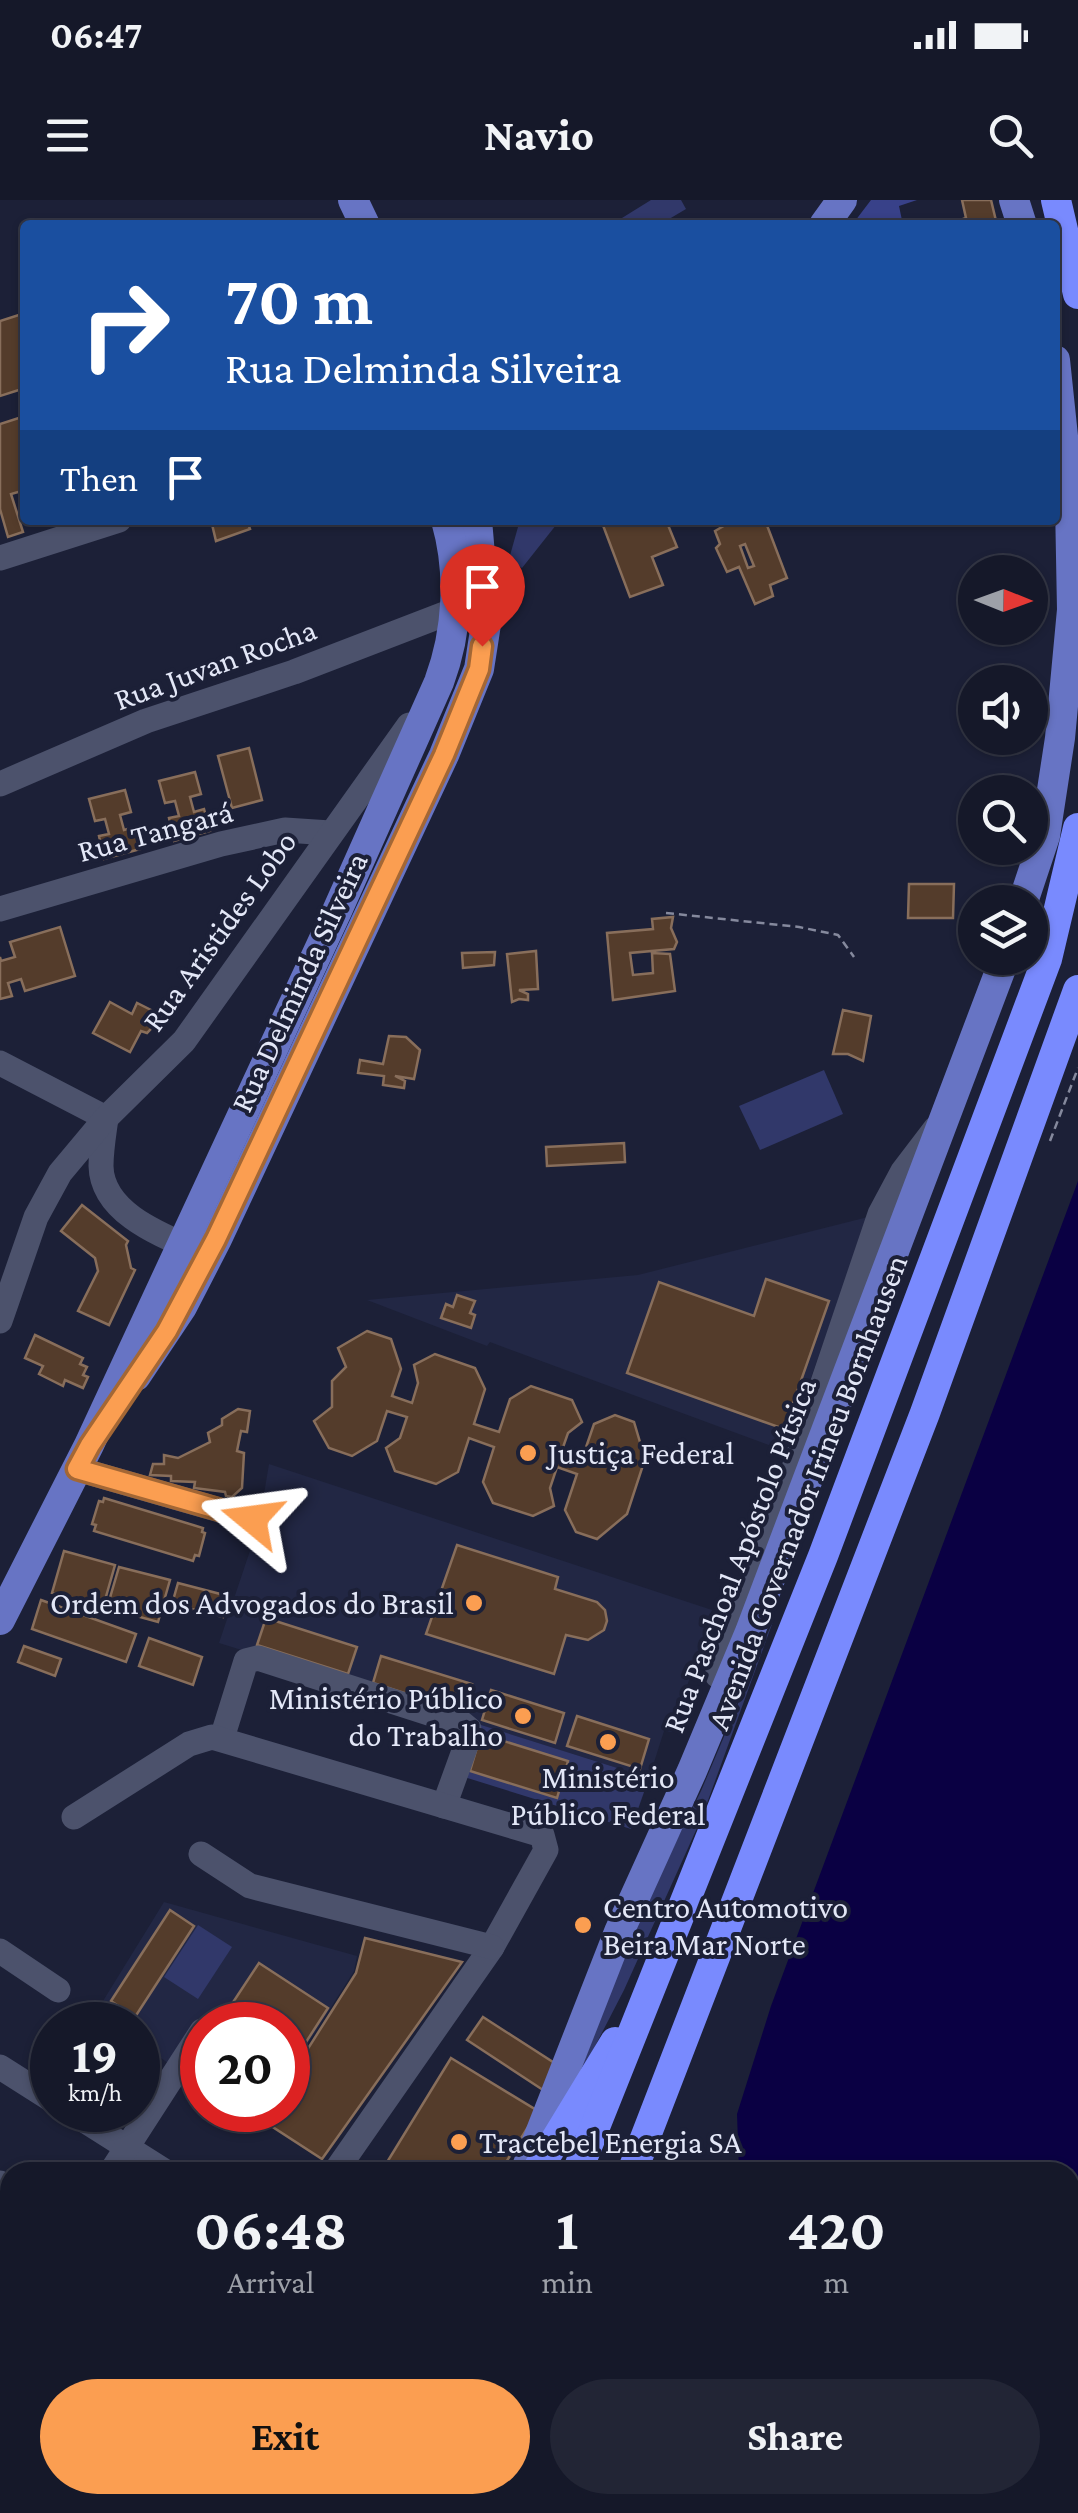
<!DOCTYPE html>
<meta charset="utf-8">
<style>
body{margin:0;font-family:"Crimson Pro",serif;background:#222535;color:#f1f3f6;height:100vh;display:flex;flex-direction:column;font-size:38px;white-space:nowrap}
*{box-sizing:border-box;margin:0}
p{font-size:32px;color:#9da0a8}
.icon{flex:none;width:55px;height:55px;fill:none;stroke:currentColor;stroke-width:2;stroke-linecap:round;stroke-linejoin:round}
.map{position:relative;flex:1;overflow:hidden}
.details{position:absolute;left:0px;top:1962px;width:1080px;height:352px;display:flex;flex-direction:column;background:#151829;border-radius:30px 30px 0 0;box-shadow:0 2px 8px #0004,0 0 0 2px #343746}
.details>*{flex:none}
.banner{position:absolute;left:20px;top:20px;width:1040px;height:305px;border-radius:10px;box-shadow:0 2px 8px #0004,0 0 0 2px #343746;background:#1a4fa0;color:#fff;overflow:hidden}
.needle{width:65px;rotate:91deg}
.controls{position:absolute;left:958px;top:355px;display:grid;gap:20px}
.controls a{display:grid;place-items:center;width:90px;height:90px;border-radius:50%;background:#151829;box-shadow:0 2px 8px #0004,0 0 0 2px #343746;font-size:50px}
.speed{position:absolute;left:30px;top:1802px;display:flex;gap:20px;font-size:50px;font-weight:700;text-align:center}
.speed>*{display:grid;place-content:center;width:130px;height:130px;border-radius:50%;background:#151829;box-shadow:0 2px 8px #0004,0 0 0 2px #343746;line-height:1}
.speed small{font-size:25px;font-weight:400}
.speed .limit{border:15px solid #d22;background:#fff;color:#111}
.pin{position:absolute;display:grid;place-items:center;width:85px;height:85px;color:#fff;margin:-102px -42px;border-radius:50% 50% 50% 0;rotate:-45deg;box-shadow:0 0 10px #0007}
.pin .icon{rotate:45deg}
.me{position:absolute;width:110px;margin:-55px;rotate:286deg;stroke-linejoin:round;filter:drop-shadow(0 0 8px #0008)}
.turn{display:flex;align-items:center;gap:35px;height:210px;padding:0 40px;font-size:45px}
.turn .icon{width:130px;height:130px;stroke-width:2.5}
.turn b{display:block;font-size:70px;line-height:85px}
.then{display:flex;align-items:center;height:95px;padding:0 40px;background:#0003;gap:20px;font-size:38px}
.eta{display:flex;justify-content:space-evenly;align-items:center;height:170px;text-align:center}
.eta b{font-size:60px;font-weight:700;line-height:70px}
.button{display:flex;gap:20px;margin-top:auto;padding:20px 40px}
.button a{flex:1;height:115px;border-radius:60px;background:#fb9e51;color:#111;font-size:40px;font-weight:700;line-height:115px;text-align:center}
.button a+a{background:#222535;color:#f1f3f6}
.status{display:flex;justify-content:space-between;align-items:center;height:70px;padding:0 50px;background:#151829;direction:ltr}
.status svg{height:28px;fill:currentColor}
header{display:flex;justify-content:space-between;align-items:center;height:130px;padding:0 40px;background:#151829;font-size:45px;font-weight:700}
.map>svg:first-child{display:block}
.built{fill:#222744}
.green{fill:#31386a}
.forest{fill:#384189}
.water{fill:#0a0043}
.building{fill:#543c2b;stroke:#886e5b;stroke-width:2.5;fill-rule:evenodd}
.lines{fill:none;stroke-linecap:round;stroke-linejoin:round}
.path{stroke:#85899d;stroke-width:2.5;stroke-dasharray:8 5;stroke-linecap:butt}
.minor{stroke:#4c526c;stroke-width:25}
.major{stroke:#6774c4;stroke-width:30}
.highway{stroke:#798afe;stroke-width:30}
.route-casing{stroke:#a36735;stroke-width:25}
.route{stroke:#fb9e51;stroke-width:18}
.poi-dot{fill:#fb9e51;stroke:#1c2037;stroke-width:4}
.labels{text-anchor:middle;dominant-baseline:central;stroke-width:8;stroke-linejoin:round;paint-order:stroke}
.street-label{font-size:32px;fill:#e3e7f7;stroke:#1c2037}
.poi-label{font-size:32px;fill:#e3e7f7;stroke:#1c2037;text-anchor:start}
</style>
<div class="status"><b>06:47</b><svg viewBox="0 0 49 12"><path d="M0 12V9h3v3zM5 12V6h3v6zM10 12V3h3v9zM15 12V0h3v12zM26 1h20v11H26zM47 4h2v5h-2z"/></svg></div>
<header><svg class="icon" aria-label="menu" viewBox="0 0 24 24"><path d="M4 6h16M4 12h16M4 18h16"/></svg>Navio<svg class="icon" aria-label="search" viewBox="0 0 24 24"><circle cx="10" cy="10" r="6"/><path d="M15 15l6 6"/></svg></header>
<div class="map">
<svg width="1078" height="2313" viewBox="0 0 1078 2313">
<rect width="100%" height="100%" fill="#1c2037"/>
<g class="built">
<polygon points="868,1017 785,1251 490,1142 487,1146 367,1100 638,1075"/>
<polygon points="269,1264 712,1410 672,1532 664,1531 649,1578 219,1443 259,1324"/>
<polygon points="164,1702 357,1756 354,1771 288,1875 288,1825 209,1825 171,1865 138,1842 138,1825 112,1825 95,1814"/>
</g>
<g class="green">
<polygon points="651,0 681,0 686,9 659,25 626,25 622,18"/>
<polygon points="520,320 560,320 522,368 509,359"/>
<polygon points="824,870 843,914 760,950 739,906"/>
<polygon points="775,1416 702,1617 624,1790 575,1885 641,1712 701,1591"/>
<polygon points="478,1524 649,1578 631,1629 461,1576"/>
<polygon points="198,1725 232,1747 198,1799 164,1777"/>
<polygon points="760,2305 903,2305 907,2313 754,2313"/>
</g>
<polygon class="forest" points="871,0 917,0 899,6 903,25 852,25"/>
<polygon class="water" points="1078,981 1078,2313 907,2313 903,2305 1070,2305 1070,1972 739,1972 737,1914 771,1806"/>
<g class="building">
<polygon points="962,0 991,0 997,25 946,25 966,18"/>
<polygon points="25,113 25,188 0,196 0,121"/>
<polygon points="25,216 25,290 11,294 23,332 8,337 0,309 0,224"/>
<polygon points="211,320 247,320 250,329 216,341"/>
<polygon points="601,320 666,320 677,347 652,357 663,385 630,397"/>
<path d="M725 320H765L787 378 770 385 773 396 755 404 739 367 727 372 716 348 720 344 715 331 727 324ZM745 344 754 366 748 368 740 346Z"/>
<polygon points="249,548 262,600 232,608 218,556"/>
<polygon points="195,572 201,594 190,597 194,612 204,609 210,631 174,641 169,618 179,616 175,601 165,603 159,581"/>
<polygon points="125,590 131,612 120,615 124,630 135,627 140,649 104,659 99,636 109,634 105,619 95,621 89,599"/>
<polygon points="909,684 954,684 953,718 908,718"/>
<polygon points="673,717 671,728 677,742 674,749 630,753 633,775 653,773 652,753 670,754 675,791 613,800 607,733 653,729 652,719"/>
<polygon points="60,727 75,776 25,791 21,779 8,783 12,796 0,799 0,757 1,761 15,757 10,742"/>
<polygon points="536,751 538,789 519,790 528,794 528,800 519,799 512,802 507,754"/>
<polygon points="495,752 494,765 463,768 462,753"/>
<polygon points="110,802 132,814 137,803 163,816 147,833 141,831 130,852 93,833"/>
<polygon points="843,810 871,816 863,861 848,854 833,854"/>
<polygon points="389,836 406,837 420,850 414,879 395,876 405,881 404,888 383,885 384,876 358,873 360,860 383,864"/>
<polygon points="624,943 625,962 547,966 546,947"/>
<polygon points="82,1005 128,1041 126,1045 131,1068 135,1070 109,1125 78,1111 98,1071 95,1058 61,1031"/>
<polygon points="766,1079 829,1101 784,1229 627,1173 659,1082 754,1116"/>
<polygon points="457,1095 475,1101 470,1113 475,1115 471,1128 441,1118 446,1104 453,1107"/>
<polygon points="367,1131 391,1139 401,1169 392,1196 412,1203 418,1183 414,1165 435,1154 475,1168 485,1189 474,1224 499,1232 510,1199 531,1186 572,1200 582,1222 568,1233 561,1253 582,1259 594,1224 615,1215 634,1222 645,1259 627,1314 597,1339 576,1332 565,1310 577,1274 557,1267 550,1288 554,1306 533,1316 493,1303 483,1282 494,1247 469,1238 458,1272 436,1284 395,1271 386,1248 400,1238 407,1217 387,1211 377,1241 352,1256 329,1248 314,1221 332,1207 332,1181 346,1167 338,1148"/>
<polygon points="35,1135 83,1158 80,1164 87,1167 83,1175 88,1177 83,1188 65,1180 63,1186 39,1174 43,1166 25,1158"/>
<polygon points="238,1209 250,1211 247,1232 241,1231 237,1251 244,1253 242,1288 232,1297 226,1296 225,1292 194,1288 195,1282 171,1281 171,1276 150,1275 153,1264 164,1264 164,1255 178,1258 210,1242 208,1233 222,1225 222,1219"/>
<polygon points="104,1298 203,1328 202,1332 205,1333 199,1356 195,1355 193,1361 94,1331 96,1325 92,1324 99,1301 103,1302"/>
<polygon points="457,1345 558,1377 555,1389 597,1402 605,1410 607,1421 604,1430 588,1440 566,1435 554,1474 426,1434"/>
<polygon points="64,1351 115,1365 103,1407 52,1393"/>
<polygon points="119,1367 170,1380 158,1422 107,1408"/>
<polygon points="178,1383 228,1396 223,1417 172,1404"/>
<polygon points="41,1400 136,1434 126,1462 32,1429"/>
<polygon points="266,1418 357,1447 348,1474 257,1445"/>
<polygon points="149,1438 202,1457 193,1485 139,1466"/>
<polygon points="24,1446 61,1459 55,1476 18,1462"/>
<polygon points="381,1456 472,1484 464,1512 373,1483"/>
<polygon points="491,1490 564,1513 555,1543 482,1520"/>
<polygon points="577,1516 649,1539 640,1569 567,1546"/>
<polygon points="481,1534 568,1561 557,1598 470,1571"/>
<polygon points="170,1710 194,1726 135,1817 111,1801"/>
<polygon points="365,1738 462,1762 322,1959 262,1920 268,1910 288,1910 288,1880 356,1773"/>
<polygon points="259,1763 328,1808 288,1870 288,1825 218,1825"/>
<polygon points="69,1812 86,1825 58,1825"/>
<polygon points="483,1817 556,1864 543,1890 467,1840"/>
<polygon points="52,1833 52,1859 40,1849"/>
<polygon points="451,1858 538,1911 500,1972 381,1972"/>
<polygon points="10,2137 10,2305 289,2305 282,2313 0,2313 0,2147"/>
<polygon points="522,2305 555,2305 558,2306 554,2313 519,2313"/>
<polygon points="559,2305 570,2305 583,2313 554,2313"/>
<polygon points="570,2305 594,2305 589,2313"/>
</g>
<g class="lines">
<g class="path">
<polyline points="666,713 799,727 838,735 854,757"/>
<polyline points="1050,941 1078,868"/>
<polyline points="0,2035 10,2041"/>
<polyline points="468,2313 473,2305"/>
</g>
<g class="minor">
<polyline points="0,358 119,320"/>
<polyline points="0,584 146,521 294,472 455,410"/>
<polyline points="0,709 221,644 285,630 330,633"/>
<path d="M0 863 106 918C104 933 101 950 101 966 102 1013 161 1035 198 1051"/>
<polyline points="0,1121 36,1017 60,973 106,918 184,841 409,525"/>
<polyline points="77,1269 251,1319"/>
<polyline points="717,1475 794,1268 880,1014 903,971 935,929"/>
<polyline points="222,1538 246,1461 258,1458 463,1524 469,1529 469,1537 444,1606"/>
<polyline points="74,1617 189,1544 212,1537 542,1635 546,1650 492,1747 335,1972"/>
<polyline points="201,1654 250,1686 492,1747"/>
<polyline points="0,1751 58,1790"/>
<polyline points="0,1867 52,1900"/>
<polyline points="68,1910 166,1972"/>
<polyline points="111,1972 202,1831"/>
<polyline points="0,1983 10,1990"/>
<polyline points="0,2108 10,2098"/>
</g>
<g class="major">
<polyline points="353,0 365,25"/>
<polyline points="1014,0 1022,25"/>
<polyline points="824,25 842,0"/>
<polyline points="1023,702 1045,636 1060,538 1072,410 1070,303 1055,160"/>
<polyline points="136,1176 182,1107 217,1039 444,555 479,469 486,424 477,320"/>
<path d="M0 1420 89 1245 337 711 439 482C458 431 461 372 446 320"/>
<polyline points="525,1972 619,1732 692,1571 750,1432 1005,758"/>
<polyline points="310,2313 317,2305"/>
</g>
<g class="highway">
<polyline points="1056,0 1078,94"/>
<polyline points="536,1972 615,1842"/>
<polyline points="577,1972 823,1356 1047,759 1078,628"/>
<polyline points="632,1972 925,1213 1078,790"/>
<polyline points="378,2313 384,2305"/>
<polyline points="437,2313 442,2305"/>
</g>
</g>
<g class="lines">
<g class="route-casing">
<polyline id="route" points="252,1319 77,1269 90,1245 167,1131 216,1039 444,555 479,469 482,446"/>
</g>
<use href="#route" class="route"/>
</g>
<g class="poi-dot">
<circle cx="528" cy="1253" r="10"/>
<circle cx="474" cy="1403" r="10"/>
<circle cx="523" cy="1516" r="10"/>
<circle cx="608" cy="1542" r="10"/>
<circle cx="583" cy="1725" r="10"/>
<circle cx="459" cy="1942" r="10"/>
</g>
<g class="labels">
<g class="street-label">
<text transform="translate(215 464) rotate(-20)">Rua Juvan Rocha</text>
<text transform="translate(155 631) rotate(-15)">Rua Tangará</text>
<text transform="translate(219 731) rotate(-54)">Rua Aristides Lobo</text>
<text transform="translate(299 782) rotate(-65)">Rua Delminda Silveira</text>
<text transform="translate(807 1292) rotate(-69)">Avenida Governador Irineu Bornhausen</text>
<text transform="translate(739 1355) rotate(-69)">Rua Paschoal Apóstolo Pítsica</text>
</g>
<g class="poi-label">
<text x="548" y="1253">Justiça Federal</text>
<text x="454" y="1403" text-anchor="end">Ordem dos Advogados do Brasil</text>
<text x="503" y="1498" text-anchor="end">Ministério Público<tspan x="503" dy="37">do Trabalho</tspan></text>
<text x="608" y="1577" text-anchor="middle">Ministério<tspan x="608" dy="37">Público Federal</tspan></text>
<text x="603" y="1707">Centro Automotivo<tspan x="603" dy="37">Beira Mar Norte</tspan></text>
<text x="479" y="1942">Tractebel Energia SA</text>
</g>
</g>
</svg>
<div class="controls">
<a><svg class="needle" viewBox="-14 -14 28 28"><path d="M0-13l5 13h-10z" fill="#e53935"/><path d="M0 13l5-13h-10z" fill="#9da0a8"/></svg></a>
<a><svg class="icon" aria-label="sound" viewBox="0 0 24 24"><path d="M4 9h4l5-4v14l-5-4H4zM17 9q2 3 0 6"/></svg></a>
<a><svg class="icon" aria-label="search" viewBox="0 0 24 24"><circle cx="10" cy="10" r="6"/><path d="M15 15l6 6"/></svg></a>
<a><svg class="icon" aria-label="layers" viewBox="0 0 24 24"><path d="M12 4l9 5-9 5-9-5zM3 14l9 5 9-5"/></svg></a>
</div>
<div class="speed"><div>19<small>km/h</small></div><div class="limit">20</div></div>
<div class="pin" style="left:482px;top:446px;background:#d93025"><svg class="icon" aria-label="arrive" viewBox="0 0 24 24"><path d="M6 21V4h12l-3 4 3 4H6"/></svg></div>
<svg class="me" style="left:252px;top:1319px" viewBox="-20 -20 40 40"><path d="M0-17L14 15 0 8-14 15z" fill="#fb9e51" stroke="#fff" stroke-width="4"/></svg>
<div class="banner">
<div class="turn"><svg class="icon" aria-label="right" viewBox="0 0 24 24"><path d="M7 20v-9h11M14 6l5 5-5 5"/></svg><div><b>70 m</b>Rua Delminda Silveira</div></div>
<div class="then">Then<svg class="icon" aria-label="arrive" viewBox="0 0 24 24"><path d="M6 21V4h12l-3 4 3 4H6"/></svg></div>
</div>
<section class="details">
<div class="eta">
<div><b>06:48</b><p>Arrival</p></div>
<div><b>1</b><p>min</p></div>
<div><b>420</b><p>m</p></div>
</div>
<div class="button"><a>Exit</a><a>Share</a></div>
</section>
</div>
